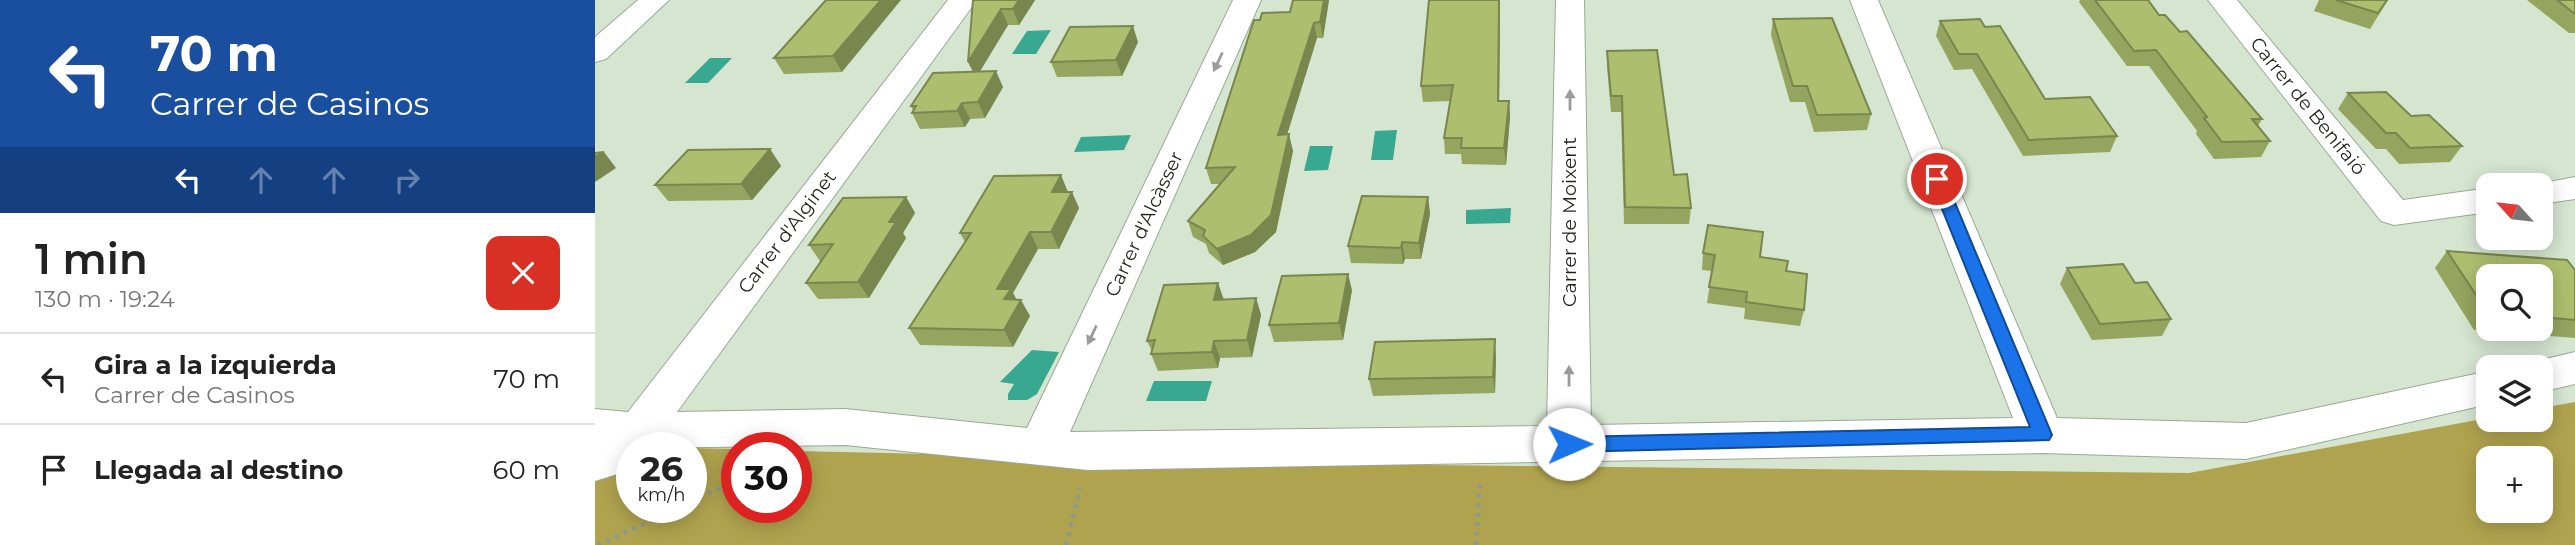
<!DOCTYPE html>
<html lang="es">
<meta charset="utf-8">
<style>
body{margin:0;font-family:Montserrat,sans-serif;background:#f6f6f6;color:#222;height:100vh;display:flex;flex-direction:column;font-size:26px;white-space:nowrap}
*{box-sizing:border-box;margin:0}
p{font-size:23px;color:#767676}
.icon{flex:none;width:38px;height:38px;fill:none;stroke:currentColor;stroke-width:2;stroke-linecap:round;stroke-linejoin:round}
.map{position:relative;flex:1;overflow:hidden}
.sheet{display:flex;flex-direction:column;background:#fff;width:595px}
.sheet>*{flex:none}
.hud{background:#1a4fa0;color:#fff;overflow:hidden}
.needle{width:46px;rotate:297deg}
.tools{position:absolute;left:1881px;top:173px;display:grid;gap:14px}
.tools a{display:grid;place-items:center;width:77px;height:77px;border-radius:14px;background:#fff;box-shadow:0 4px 18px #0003;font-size:35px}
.speed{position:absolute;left:21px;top:432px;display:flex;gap:14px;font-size:35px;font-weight:700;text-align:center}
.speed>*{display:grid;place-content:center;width:91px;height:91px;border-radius:50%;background:#fff;box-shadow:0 4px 18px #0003;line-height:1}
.speed small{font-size:18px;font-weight:400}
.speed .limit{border:10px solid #d22;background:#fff;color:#111}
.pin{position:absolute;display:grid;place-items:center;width:60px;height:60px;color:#fff;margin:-30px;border:4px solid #fff;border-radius:50%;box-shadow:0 2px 7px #0007}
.me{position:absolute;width:77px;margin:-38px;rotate:89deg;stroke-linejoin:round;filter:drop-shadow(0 0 5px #0008)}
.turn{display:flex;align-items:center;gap:24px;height:147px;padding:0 35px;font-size:32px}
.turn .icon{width:91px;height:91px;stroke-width:2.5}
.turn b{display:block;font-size:49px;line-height:60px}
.lanes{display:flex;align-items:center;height:66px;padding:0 35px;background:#0003;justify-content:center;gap:35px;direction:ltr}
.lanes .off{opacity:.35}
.round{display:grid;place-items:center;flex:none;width:74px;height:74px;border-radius:14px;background:#f6f6f6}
.head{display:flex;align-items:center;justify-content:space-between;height:119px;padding:0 35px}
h1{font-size:42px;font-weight:600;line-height:52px}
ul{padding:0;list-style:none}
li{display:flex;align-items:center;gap:21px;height:91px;padding:0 35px;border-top:2px solid #e0e0e0}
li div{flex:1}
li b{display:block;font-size:26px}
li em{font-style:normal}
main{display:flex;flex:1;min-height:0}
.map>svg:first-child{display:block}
.forest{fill:#b0a34f;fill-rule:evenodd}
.water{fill:#39a890}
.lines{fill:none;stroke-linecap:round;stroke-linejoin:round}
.minor-casing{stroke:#9aa995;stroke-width:2}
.path{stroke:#8d9a8a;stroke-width:5;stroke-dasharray:3.5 6;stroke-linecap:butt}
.minor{fill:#fff;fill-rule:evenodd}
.wall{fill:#95a45f;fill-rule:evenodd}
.shaded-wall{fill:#79864e}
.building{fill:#adbf6f;stroke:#79864e;stroke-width:2}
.oneway{fill:#9a9c99}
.route{fill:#1a73e8;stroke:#114b97;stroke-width:2}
.labels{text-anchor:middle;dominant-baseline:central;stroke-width:6;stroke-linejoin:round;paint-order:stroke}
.street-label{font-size:19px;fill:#1e241c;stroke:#fff}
</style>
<main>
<section class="sheet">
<div class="hud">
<div class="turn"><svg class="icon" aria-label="left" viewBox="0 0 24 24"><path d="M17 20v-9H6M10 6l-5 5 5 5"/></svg><div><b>70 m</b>Carrer de Casinos</div></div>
<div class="lanes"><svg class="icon" aria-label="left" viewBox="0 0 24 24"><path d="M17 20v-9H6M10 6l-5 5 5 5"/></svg><svg class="icon off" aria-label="ahead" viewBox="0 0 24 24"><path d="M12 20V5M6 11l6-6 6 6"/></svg><svg class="icon off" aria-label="ahead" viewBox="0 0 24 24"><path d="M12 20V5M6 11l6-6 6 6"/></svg><svg class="icon off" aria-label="right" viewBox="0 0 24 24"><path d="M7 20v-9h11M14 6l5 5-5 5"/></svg></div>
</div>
<div class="head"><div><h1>1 min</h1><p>130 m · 19:24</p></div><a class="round" style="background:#d93025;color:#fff"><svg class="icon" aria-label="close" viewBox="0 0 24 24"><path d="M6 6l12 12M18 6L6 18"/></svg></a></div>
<ul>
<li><svg class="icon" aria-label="left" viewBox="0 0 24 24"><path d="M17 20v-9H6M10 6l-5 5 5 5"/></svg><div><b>Gira a la izquierda</b><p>Carrer de Casinos</p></div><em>70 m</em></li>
<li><svg class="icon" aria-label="arrive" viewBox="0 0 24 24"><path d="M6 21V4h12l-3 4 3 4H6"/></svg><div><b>Llegada al destino</b></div><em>60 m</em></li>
</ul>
</section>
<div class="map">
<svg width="1980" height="545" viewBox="0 0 1980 545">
<rect width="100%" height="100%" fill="#d5e5d0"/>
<path class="forest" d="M1980 402V545H0V446L86 448H37V508H96V448L142 449V508H201V451L834 465 1594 473 1893 418 1894 420H1946V408ZM1894 458H1946V511H1894Z"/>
<g class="water">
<polygon points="456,30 441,54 417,54 432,31"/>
<polygon points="115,58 137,58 113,83 90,83"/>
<polygon points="802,130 798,160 776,160 780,131"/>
<polygon points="536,135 529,150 479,152 486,137"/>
<polygon points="715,146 738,146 733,170 709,171"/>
<polygon points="916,208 915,223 871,224 871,210"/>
<polygon points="437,350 464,352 442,394 432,400 413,400 413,394 419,384 405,382"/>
<polygon points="559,381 617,381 611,401 551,401"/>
</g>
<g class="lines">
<g class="minor-casing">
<g id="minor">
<polygon points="43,0 74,0 11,59 0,62 0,37"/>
<polygon points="353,0 382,0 82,412 250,409 432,428 638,0 666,0 475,432 952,426 961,0 989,0 996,425 1418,418 1255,0 1283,0 1462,418 1651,423 1894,371 1894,404 1651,459 1447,453 493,470 250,445 37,448 37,466 32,471 0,481 0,409 33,412"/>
<polygon points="1613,0 1642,0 1808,200 1894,188 1894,212 1799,225 1786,221"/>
<polygon points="1980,177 1980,199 1946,204 1946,186 1933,186"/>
<polygon points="1980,352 1980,384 1946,392 1946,368 1929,368 1946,360"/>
</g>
</g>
<g class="path">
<polyline points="96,502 142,480"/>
<polyline points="3,545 84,508"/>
<polyline points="471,545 485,488"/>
<polyline points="881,545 885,482"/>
</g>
<use href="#minor" class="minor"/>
</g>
<g class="wall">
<polygon points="231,0 247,72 189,74 179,58"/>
<polygon points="378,0 440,0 424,25 413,25 384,72 408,87 390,118 375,119 370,127 325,129 317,113 318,110 316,106 378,72"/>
<polygon points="734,0 728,38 722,38 692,134 698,151 681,232 660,252 628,265 614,253 611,244 598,237 593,221 625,184 616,184 611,168 665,20"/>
<polygon points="905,0 904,101 914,101 915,117 911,165 867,164 866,154 850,154 849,138 855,101 828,102 826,86"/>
<polygon points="1485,0 1553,0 1564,15 1585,32 1667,119 1663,126 1675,141 1666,157 1619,159 1601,134 1602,131 1554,66 1532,66 1484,2"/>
<polygon points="1724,0 1793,0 1775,29 1719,11"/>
<polygon points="1932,0 1980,0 1980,33 1974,33"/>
<polygon points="1178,19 1276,114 1272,130 1219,132 1210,102 1195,102 1176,35"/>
<polygon points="1345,21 1390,27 1450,99 1522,136 1515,152 1428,156 1377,69 1359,70 1341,36"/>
<polygon points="543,42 527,76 462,77 456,62"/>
<polygon points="1012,51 1079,175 1096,208 1094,224 1029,224 1026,112 1016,112 1012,67"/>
<polygon points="1753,93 1816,116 1867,146 1855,162 1804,164 1791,149 1781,149 1743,109"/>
<polygon points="175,149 186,166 157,200 73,201 60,185"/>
<polygon points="472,192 484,208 464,249 443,249 418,293 421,299 435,316 418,347 325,345 314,328 370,242 365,233"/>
<polygon points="311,197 320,213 308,233 311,238 274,298 223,299 211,283 226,261 225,261 214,245"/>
<polygon points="833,197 835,214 826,259 810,259 808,264 756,263 753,246"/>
<path d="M1852 251 1980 270V338L1879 330 1840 268ZM1894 276H1946V329H1894Z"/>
<polygon points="1108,253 1165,257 1191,271 1209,310 1205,326 1149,319 1150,308 1112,303 1117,271 1107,270"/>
<polygon points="1472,268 1540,283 1576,319 1567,336 1497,340 1465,284"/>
<polygon points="623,283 628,300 661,298 666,315 657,357 625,358 623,368 563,371 556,354 557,351 552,341"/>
<polygon points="757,290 748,340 679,342 674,325"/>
<polygon points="901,356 900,393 778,396 774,379"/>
</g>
<g class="shaded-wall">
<polygon points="286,0 306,0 247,72 238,56"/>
<polygon points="424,0 440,0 424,25 418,9"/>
<polygon points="729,0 734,0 728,38 725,22"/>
<polygon points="904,0 905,0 904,117 903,101"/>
<polygon points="406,9 413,25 381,78 373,62"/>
<polygon points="719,23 722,38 687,151 683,135"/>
<polygon points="538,26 543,42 527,76 521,60"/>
<polygon points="401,71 408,87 390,118 383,102"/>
<polygon points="914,101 915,117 911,165 909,148"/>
<polygon points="367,103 375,119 370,127 362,111"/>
<polygon points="694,134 698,151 681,232 660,252 628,265 622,249"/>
<polygon points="175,149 186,166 157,200 146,184"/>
<polygon points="9,152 21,168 0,182 0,157"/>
<polygon points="466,175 473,192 457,192"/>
<polygon points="477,192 484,208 464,249 456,232"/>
<polygon points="311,197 320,213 308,233 311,238 274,298 263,282 294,222"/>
<polygon points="833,197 835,214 826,259 824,243"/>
<polygon points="435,232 443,249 418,293 424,304 426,300 435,316 418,347 409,330 402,289"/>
<polygon points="807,242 810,259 808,264 806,248"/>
<polygon points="753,274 757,290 748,340 744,323"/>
<polygon points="623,283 629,300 619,300"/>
<polygon points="661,298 666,315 657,357 652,340"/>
<polygon points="900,339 901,356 900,393 898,377"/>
<polygon points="619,341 625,358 623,368 617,352"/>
</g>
<g class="building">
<polygon points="231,0 286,0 238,56 179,58"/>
<polygon points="378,0 424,0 418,9 406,9 373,62"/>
<polygon points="698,0 729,0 725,22 719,23 683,135 694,134 676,215 656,235 622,249 608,236 610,230 593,221 640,167 611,168 659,20 665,20 667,13 695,12"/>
<polygon points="834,0 904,0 903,101 914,101 909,148 866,148 867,138 849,138 858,85 826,86"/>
<polygon points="1500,0 1553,0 1564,15 1570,15 1585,32 1592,31 1667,119 1657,119 1675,141 1627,142 1609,118 1612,117 1561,50 1539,51"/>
<polygon points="1741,0 1792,0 1783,13"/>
<polygon points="1962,0 1980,0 1980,14"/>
<polygon points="1237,18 1276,114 1222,115 1212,86 1198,86 1178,19"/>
<polygon points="1385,19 1390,27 1405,26 1450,99 1495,97 1522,136 1434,140 1382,54 1364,54 1345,21"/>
<polygon points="538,26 521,60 456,62 475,27"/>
<polygon points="1062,50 1079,175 1092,174 1096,208 1030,207 1027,96 1016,96 1012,51"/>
<polygon points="401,71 383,102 367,103 362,111 317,113 321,106 316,106 338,73"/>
<polygon points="1791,92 1816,116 1834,115 1867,146 1815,148 1801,133 1791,133 1753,93"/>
<polygon points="175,149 146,184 60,185 93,150"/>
<polygon points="9,152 0,157 0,153"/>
<polygon points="466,175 457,192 477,192 456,232 435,232 402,289 416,289 409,299 426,300 409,330 314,328 376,233 365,233 399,176"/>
<polygon points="767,196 833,197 824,243 807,242 806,248 753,246"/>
<polygon points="311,197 294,222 301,222 263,282 211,283 238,244 214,245 248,198"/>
<polygon points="1113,225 1168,232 1165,257 1193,261 1191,271 1212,274 1209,310 1151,302 1152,292 1114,287 1120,255 1108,253"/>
<polygon points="1852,251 1972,260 1980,270 1980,320 1946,317 1946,276 1894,276 1893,313"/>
<polygon points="1528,264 1540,283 1552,282 1576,319 1505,324 1472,268"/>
<polygon points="753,274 744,323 674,325 687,276"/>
<polygon points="623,283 619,300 661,298 652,340 619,341 617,352 556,354 560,340 552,341 569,285"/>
<polygon points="900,339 898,377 774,379 780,342"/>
</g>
<defs><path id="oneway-solid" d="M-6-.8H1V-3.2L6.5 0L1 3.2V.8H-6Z" transform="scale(1.75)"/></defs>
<g class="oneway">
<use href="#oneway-solid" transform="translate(623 62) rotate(115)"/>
<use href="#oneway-solid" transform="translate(975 100) rotate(-90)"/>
<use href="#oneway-solid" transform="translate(497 335) rotate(115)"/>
<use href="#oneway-solid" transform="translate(974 376) rotate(-90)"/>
</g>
<polygon class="route" points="1342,174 1350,179 1457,435 1454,440 974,452 967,450 964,444 967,439 974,437 1435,427 1335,179"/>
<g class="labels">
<g class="street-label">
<text transform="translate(1713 106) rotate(51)">Carrer de Benifaió</text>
<text transform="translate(974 222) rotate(-90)">Carrer de Moixent</text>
<text transform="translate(549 224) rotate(-65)">Carrer d'Alcàsser</text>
<text transform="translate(192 232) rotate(-53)">Carrer d'Alginet</text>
</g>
</g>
</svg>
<div class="tools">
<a><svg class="needle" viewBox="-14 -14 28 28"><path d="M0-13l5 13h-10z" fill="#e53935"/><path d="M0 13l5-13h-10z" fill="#767676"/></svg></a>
<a><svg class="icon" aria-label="search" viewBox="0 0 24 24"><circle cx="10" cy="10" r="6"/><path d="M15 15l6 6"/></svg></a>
<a><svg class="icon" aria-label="layers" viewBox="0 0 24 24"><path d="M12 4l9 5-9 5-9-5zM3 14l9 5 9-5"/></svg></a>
<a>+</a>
</div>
<div class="speed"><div>26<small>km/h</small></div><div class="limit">30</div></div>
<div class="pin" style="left:1342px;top:179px;background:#d93025"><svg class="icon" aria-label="arrive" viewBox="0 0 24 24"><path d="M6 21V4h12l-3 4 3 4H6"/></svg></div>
<svg class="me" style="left:974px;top:444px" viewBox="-20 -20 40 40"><circle r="19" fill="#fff"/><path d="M0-13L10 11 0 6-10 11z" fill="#1a73e8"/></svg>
</div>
</main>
